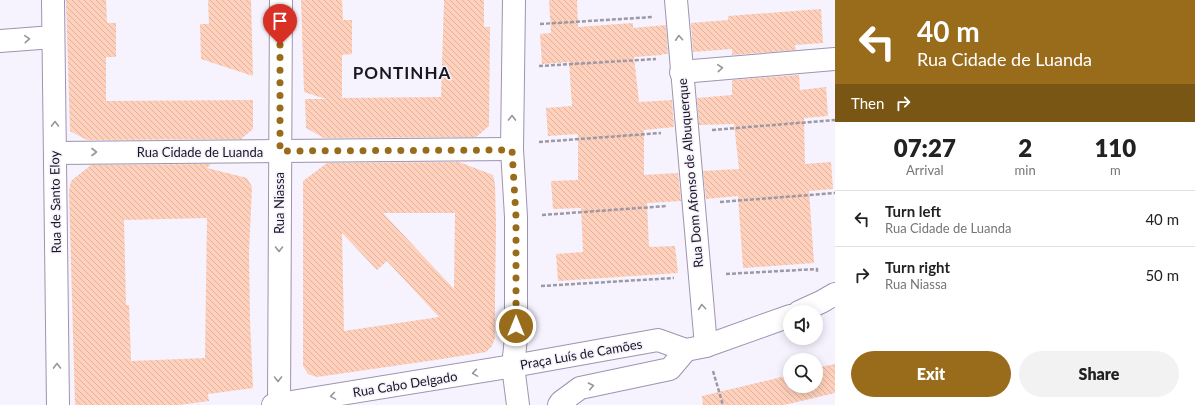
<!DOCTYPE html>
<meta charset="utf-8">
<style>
body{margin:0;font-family:Lato,sans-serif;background:#f2f2f2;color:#222;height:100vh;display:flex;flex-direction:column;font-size:15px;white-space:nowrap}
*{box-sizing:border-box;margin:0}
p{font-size:13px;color:#767676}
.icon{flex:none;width:22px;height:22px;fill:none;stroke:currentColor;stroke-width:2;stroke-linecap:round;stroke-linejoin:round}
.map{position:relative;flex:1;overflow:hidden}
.sheet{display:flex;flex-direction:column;background:#fff;width:360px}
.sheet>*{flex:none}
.hud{background:#986c1a;color:#fff;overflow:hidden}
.controls{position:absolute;left:783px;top:305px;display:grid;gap:8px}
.controls a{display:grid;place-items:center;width:40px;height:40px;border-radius:50%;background:#fff;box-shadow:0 2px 10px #0003;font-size:20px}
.pin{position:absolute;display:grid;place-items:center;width:34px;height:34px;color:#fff;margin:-41px -17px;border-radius:50% 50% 50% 0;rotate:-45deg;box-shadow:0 0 4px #0007}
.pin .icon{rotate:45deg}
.me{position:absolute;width:44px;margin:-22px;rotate:0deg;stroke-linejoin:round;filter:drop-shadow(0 0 3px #0008)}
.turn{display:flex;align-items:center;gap:14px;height:84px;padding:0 16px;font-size:18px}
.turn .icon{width:52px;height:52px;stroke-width:2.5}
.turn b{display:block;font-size:28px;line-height:34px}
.then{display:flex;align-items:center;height:38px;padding:0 16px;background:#0003;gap:8px;font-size:15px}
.eta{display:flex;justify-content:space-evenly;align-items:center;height:68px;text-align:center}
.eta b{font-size:24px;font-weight:800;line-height:28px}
.action{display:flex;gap:8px;margin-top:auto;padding:8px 16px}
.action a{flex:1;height:46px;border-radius:24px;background:#986c1a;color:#fff;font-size:16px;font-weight:800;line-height:46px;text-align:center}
.action a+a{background:#f2f2f2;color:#222}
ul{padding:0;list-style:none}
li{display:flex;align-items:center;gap:12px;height:56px;padding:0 16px;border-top:1px solid #e0e0e0}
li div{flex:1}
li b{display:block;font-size:15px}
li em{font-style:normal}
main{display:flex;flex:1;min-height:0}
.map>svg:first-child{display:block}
.building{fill:url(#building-back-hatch);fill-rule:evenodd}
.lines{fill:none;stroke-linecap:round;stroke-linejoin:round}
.street-casing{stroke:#9e94b0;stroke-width:24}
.secondary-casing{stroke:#9e94b0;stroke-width:24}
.path{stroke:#9d99a4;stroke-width:2.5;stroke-dasharray:4 2;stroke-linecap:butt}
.street{stroke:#fff;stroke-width:22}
.secondary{stroke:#fff;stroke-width:22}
.oneway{stroke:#98969b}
.route{stroke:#986c1a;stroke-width:7;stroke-dasharray:0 12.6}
.labels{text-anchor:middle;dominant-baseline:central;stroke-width:3;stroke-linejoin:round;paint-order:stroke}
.street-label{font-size:13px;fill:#1a1620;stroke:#f6f2fe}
.district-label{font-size:17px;font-weight:bold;letter-spacing:1px;fill:#1a1620;stroke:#f6f2fe}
</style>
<main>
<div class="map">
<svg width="835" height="405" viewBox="0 0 835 405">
<defs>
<pattern id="building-back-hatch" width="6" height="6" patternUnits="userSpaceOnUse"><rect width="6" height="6" fill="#ffd1bc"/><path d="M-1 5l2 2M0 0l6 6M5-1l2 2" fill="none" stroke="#dab3a1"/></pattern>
</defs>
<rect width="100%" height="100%" fill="#f6f2fe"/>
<g class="building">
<polygon points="66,0 106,0 107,23 116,23 116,57 106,57 106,101 253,100 253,129 241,139 87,140 70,131"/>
<polygon points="208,0 251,0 253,76 201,59 200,24 209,24"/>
<polygon points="301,0 342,0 343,20 352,20 352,54 342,55 342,98 441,97 444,0 484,0 484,27 490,27 489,126 476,137 324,138 306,128 305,99 326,99 304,92"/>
<polygon points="549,0 577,0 578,27 633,23 633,28 666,25 668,54 662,54 662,55 634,57 639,102 672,100 674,127 644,130 644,175 678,173 681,201 647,203 649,247 675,246 678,273 558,281 556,254 583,252 581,208 553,209 551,181 578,180 578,134 548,136 546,108 572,106 569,62 542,64 540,34 551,33"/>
<polygon points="821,9 823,43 795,45 796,50 732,55 732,49 693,52 691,23 728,20 728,16"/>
<polygon points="799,75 800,90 826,87 828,116 804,118 805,164 831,162 833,189 809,191 814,263 743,268 738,196 706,199 703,171 739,169 734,124 699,125 697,98 732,95 732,80"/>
<path d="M459 162 493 175 495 184 496 225 495 296V338L492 346 486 352 435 360 317 377 308 374 303 366V181L327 163ZM383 213H455L454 289ZM342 233 377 270 387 261 439 317 344 331Z"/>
<path d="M211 164 207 168 247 178 252 187 249 252 250 321 253 388 208 394 209 401 179 405H75L69 191 71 181 91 165ZM207 218 205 358 131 361 129 305H126L124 220Z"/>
<polygon points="835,364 835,393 784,405 703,405 702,396 790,375 790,386 816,386 816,368"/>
</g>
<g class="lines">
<g class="street-casing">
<g id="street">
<polyline points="514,0 512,149 516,217 516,338 513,366 518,405"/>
<polyline points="676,0 706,346"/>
<polyline points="0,41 53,37"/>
<polyline points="681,72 835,59"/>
<polyline points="55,153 512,149"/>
<polyline points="279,405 281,0"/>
</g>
</g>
<g class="secondary-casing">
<g id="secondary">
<polyline points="53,0 58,405"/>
<polyline points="799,312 821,302 835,294"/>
<polyline points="273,405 513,366 658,340 686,350 706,346 790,316"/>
<polyline points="559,405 561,402 580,388 670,369 686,350"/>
</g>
</g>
<g class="path">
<polyline points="540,24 652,17"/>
<polyline points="539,66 656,59"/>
<polyline points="712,130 835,120"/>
<polyline points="539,142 661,133"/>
<polyline points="720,202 835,193"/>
<polyline points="542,215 667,206"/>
<polyline points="726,274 817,269 817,273"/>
<polyline points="541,286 674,278"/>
<polyline points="713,371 723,405"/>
</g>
<use href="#street" class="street"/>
<use href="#secondary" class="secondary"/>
</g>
<defs><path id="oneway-chevron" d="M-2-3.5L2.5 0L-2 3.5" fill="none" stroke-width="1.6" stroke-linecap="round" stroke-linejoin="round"/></defs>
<g class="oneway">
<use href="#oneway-chevron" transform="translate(679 38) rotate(-94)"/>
<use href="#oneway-chevron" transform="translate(27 39) rotate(-4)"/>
<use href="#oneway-chevron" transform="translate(720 68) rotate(-5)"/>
<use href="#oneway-chevron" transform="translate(512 118) rotate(-89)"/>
<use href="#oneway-chevron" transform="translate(55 124) rotate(-91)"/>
<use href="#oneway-chevron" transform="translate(94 152)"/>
<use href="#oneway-chevron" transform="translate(279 249) rotate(90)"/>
<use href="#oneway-chevron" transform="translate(702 307) rotate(-95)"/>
<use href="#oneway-chevron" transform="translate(57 366) rotate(-91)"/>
<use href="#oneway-chevron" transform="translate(475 373) rotate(171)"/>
<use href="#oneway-chevron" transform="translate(278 379) rotate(90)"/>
<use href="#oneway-chevron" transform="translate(591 386) rotate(-12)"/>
<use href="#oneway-chevron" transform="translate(333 396) rotate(171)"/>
</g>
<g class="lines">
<polyline class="route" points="280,45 280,151 512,150 516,217 516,326"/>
</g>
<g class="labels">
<g class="street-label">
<text x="200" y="152">Rua Cidade de Luanda</text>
<text transform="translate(690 173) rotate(-95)">Rua Dom Afonso de Albuquerque</text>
<text transform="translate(55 202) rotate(-91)">Rua de Santo Eloy</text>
<text transform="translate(279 203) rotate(-90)">Rua Niassa</text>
<text transform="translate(581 354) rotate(-10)">Praça Luís de Camões</text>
<text transform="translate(405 384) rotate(-9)">Rua Cabo Delgado</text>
</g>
<g class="district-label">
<text x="402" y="72">PONTINHA</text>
</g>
</g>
</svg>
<div class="controls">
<a><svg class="icon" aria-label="sound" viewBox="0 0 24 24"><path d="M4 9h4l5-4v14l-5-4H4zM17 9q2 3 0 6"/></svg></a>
<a><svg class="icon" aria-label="search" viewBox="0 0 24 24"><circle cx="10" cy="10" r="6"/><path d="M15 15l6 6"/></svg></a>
</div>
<div class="pin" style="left:280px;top:45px;background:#d93025"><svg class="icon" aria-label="arrive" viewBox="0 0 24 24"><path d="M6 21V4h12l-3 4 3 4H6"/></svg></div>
<svg class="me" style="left:516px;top:326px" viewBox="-20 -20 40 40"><circle r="17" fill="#986c1a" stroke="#fff" stroke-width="3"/><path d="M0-11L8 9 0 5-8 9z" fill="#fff"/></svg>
</div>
<section class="sheet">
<div class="hud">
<div class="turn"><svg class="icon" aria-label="left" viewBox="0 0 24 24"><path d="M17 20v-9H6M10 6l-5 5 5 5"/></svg><div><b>40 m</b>Rua Cidade de Luanda</div></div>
<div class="then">Then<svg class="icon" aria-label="right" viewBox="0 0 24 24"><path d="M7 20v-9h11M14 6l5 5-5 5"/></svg></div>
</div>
<div class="eta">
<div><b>07:27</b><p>Arrival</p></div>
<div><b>2</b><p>min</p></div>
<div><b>110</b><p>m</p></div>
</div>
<ul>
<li><svg class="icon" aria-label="left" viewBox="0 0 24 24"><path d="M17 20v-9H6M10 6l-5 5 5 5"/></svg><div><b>Turn left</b><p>Rua Cidade de Luanda</p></div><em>40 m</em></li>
<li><svg class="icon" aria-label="right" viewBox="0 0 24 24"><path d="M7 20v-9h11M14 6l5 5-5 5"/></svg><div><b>Turn right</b><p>Rua Niassa</p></div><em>50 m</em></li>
</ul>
<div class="action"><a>Exit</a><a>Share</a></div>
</section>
</main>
